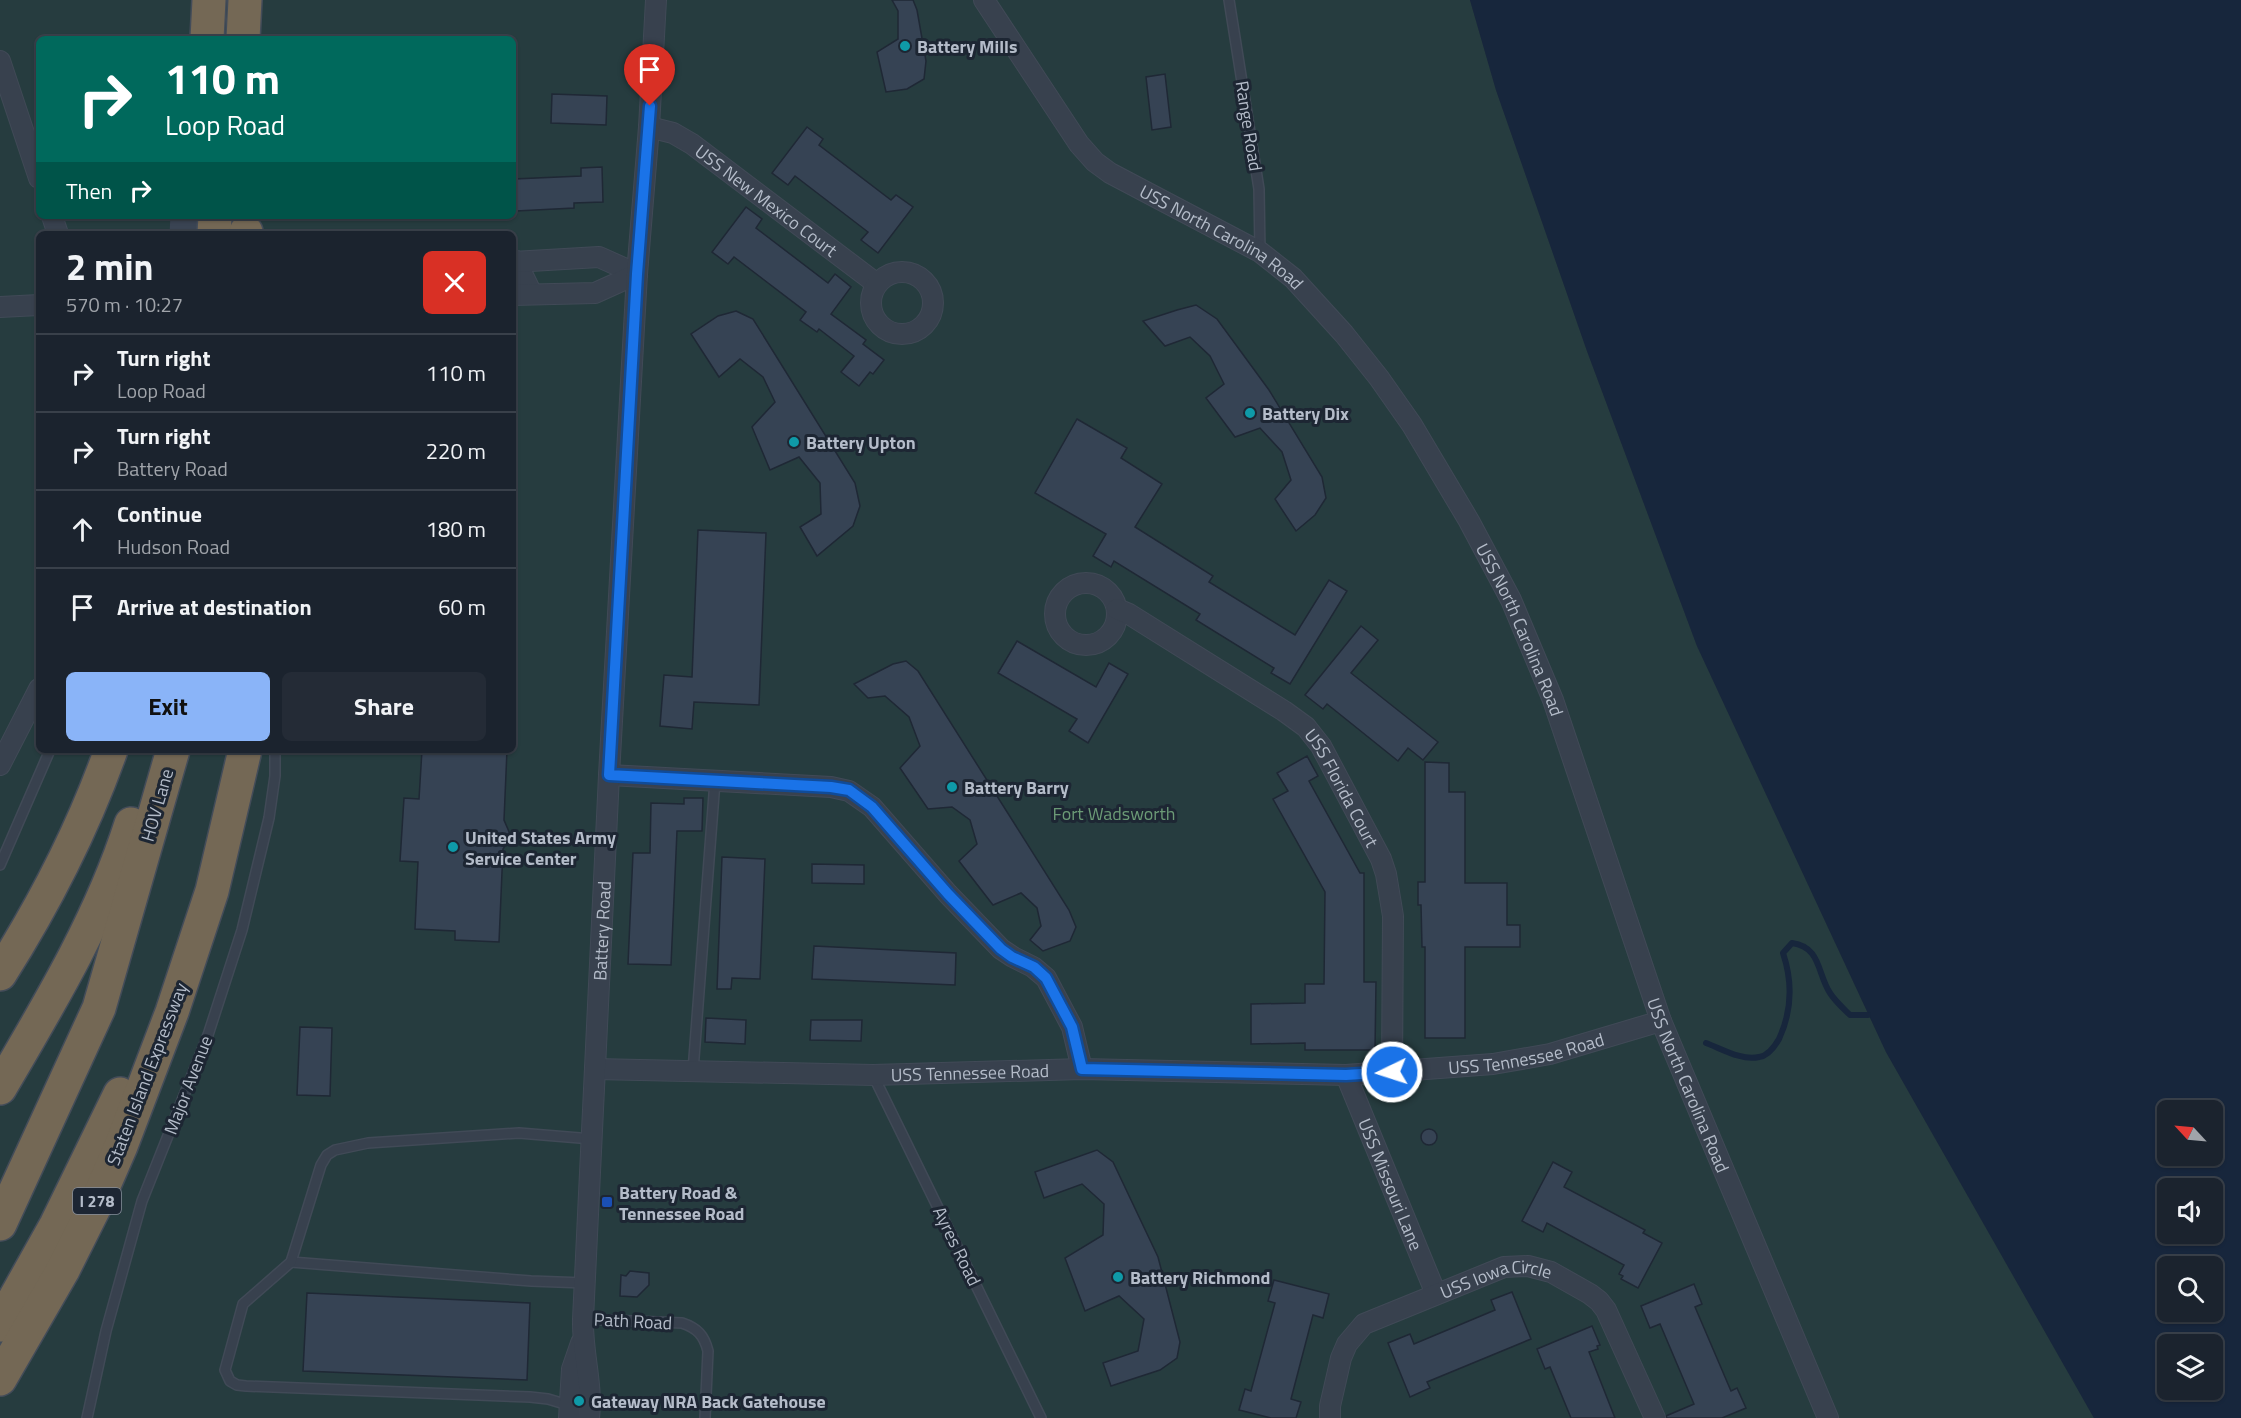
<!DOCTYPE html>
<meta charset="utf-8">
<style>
body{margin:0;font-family:"Titillium Web",sans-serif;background:#242b36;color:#f1f3f6;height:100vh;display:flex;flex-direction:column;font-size:22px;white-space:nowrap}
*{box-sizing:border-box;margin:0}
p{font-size:20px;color:#a0a4aa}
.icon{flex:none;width:33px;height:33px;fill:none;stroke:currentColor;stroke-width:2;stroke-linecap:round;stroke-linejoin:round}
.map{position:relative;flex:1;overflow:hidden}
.drawer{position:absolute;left:36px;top:231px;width:480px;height:522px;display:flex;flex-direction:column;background:#1b232e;border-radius:9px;box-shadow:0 2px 4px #0004,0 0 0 2px #39404a}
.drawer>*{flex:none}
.banner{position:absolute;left:36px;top:36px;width:480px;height:183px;border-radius:9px;box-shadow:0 2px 4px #0004,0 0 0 2px #39404a;background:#00695c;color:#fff;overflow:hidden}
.needle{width:39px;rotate:296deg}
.tools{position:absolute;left:2157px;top:1100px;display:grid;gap:12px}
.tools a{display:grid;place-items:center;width:66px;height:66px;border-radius:9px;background:#1b232e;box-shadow:0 2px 4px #0004,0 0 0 2px #39404a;font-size:30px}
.pin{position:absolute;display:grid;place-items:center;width:51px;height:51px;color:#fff;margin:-62px -26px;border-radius:50% 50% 50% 0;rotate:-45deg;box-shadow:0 0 6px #0007}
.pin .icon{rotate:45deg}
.me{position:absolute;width:66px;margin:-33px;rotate:266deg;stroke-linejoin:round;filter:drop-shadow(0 0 4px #0008)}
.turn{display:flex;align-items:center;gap:21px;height:126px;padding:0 30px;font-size:27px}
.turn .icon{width:78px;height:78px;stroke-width:2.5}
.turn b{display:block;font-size:42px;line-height:51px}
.then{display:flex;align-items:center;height:57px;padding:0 30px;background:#0003;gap:12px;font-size:22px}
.round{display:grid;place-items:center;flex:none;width:63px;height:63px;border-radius:9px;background:#242b36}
.head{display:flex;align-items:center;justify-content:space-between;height:102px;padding:0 30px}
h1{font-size:36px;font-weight:700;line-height:45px}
.cta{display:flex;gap:12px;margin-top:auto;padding:12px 30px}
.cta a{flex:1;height:69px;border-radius:9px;background:#8ab4f8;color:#111;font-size:24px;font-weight:700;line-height:69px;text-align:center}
.cta a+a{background:#242b36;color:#f1f3f6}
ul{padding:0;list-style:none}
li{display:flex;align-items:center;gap:18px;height:78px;padding:0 30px;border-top:2px solid #39404a}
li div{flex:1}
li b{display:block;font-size:22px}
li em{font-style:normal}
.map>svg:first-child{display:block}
.green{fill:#263c3f;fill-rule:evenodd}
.water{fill:#17263c;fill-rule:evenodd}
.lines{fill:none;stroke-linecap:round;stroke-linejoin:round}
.stream{stroke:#17263c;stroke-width:6}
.building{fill:#364354;stroke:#1f2835;stroke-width:1.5}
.motorway-tunnel{stroke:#3a4453;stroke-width:33;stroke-dasharray:33 16;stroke-linecap:butt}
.service-casing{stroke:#414a57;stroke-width:12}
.minor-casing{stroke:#414a57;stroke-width:22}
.motorway-casing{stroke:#434c59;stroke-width:36}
.service{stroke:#38414e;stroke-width:9}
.minor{stroke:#38414e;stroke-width:20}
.motorway{stroke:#746855;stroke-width:33}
.route-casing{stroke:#114b97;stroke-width:15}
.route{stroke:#1a73e8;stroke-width:10}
.culture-dot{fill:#0f9aa8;stroke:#1d2633;stroke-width:2}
.transit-dot{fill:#1a4fb4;stroke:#1d2633;stroke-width:2}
.labels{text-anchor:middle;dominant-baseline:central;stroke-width:6;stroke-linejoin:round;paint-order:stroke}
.shield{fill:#1d2633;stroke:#878f9c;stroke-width:1.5}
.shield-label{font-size:16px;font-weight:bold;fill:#b4bcc9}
.poi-label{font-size:18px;font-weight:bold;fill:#b4bcc9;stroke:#1d2633;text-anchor:start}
.street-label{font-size:18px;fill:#b4bcc9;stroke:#1d2633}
.park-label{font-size:18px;fill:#6b9a76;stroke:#1d2633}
</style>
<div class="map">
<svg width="2241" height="1418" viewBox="0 0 2241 1418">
<rect width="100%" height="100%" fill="#242f3e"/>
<path class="green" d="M0 0H1470L1496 90 1587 351 1697 646 1886 1052 2094 1418H0ZM39 39H513V216H39ZM39 234H513V750H39Z"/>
<path class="water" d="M1470 0H2241V1418H2094L1886 1052 1697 646 1587 351 1496 90ZM2168 1110H2212V1155H2168ZM2168 1188H2212V1233H2168ZM2168 1266H2212V1311H2168ZM2168 1344H2212V1389H2168Z"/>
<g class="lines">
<path class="stream" d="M1706 1043C1722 1049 1742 1061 1759 1057 1768 1056 1775 1046 1779 1039 1792 1011 1793 983 1783 953L1792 943C1821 947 1817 973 1830 993 1835 1001 1843 1008 1850 1015H1868"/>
</g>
<g class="building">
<polygon points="892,0 913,0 917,10 926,61 924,79 907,89 886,92 877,52 898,39 898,11"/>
<polygon points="1165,74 1171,127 1152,130 1146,77"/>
<polygon points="552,94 607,96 606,125 551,123"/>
<polygon points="807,127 823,139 819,145 891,200 896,195 913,207 878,253 861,240 868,232 795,176 788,185 772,173"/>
<polygon points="602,167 603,202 574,203 574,208 516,211 514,179 581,176 581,168"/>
<polygon points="746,207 762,219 756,228 828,283 835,274 851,287 831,314 866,340 863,344 884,360 873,374 870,372 859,386 841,372 854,356 819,329 817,332 800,320 806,312 734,257 728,264 712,252"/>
<polygon points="1196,305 1217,319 1269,390 1322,477 1326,498 1315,515 1296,531 1275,499 1291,480 1282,452 1260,428 1235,437 1206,398 1224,384 1210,356 1190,337 1165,346 1143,321 1177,310"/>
<polygon points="736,311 753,319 855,483 860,506 853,526 817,556 800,527 821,514 820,483 799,457 770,470 752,427 775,402 763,377 740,359 719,377 691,334 718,316"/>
<polygon points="1077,419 1127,448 1121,458 1162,484 1135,527 1213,576 1209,582 1295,635 1329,580 1347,591 1290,684 1271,673 1274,668 1196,620 1200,614 1114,561 1111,567 1093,556 1106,534 1035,493"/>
<polygon points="698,530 766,533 759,705 694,702 692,729 660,726 664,675 692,677"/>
<polygon points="1361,626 1378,640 1351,673 1438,742 1423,760 1408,748 1398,761 1327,704 1323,709 1305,695"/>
<polygon points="1017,641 1096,687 1109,663 1128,674 1088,743 1069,731 1077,719 998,673"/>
<polygon points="906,661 918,671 1069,910 1076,927 1070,941 1043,951 1030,940 1041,926 1037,908 1021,893 993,905 959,861 977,844 970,820 952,807 928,809 900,768 920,746 909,717 885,696 868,698 854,684 893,664"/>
<polygon points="422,750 507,750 504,820 510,834 508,841 503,849 499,942 455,940 455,931 415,929 418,862 400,861 404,798 419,799"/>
<polygon points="1307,756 1318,776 1309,781 1360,873 1364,873 1364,982 1376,982 1375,1050 1305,1050 1305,1043 1251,1044 1251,1004 1305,1003 1305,984 1324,984 1325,892 1273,799 1288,791 1277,773"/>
<polygon points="1425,762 1449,763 1449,792 1465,792 1465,883 1507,883 1507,925 1520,925 1520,947 1465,947 1465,1038 1425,1038 1425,947 1422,947 1421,905 1418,905 1418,882 1425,882"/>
<polygon points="684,798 703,798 702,831 677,831 671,965 628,964 633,853 650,853 651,803 684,804"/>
<polygon points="722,857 765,859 760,979 732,978 731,989 717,989"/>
<polygon points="812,864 864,865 864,884 812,883"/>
<polygon points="814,946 956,953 955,985 812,979"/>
<polygon points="706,1018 746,1020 745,1044 705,1042"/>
<polygon points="811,1020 862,1020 861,1041 810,1040"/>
<polygon points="300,1027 332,1028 330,1096 297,1095"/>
<circle cx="1429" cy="1137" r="8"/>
<polygon points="1097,1150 1113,1162 1158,1257 1180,1342 1177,1358 1160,1370 1111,1386 1103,1363 1138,1351 1144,1319 1119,1296 1085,1311 1065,1258 1103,1235 1104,1204 1082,1184 1044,1198 1035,1172"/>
<polygon points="1553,1162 1572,1172 1564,1187 1645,1230 1643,1233 1662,1243 1638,1288 1621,1279 1623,1276 1619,1274 1624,1265 1547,1223 1543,1232 1522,1221"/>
<polygon points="630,1271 649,1273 649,1285 637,1297 620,1296 621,1275 626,1276"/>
<polygon points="1274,1280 1329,1294 1323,1318 1313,1315 1291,1399 1301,1402 1296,1418 1271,1418 1239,1410 1245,1389 1251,1391 1275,1303 1268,1301"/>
<polygon points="1694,1284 1702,1304 1695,1307 1731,1391 1737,1388 1746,1408 1722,1418 1667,1418 1666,1416 1694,1404 1660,1324 1650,1328 1641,1306"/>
<polygon points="1512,1292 1531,1339 1427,1382 1430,1388 1410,1397 1388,1343 1410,1334 1414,1344 1495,1310 1491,1300"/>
<polygon points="307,1293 530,1303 527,1380 303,1371"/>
<polygon points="1592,1326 1600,1345 1597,1346 1598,1349 1589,1352 1615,1418 1571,1418 1550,1367 1545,1369 1537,1349"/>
</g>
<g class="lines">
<polyline class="motorway-tunnel" points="186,234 187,216"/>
<g class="service-casing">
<g id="service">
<polyline points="1229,0 1259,189 1260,252"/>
<polyline points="0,865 50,750"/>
<polyline points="693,1071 715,781"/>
<polyline points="873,1075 1041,1418"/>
<polyline points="291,1262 531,1281 585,1283"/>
<path d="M583 1319 682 1323C697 1328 704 1335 708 1351L705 1418"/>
<polyline points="568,1405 548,1399 530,1397 246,1386 237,1385 230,1381 225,1370 243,1304 291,1262 321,1165 327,1155 335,1150 368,1143 519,1133 592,1139"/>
<polyline points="87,1418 106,1331 142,1201 208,1035 242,930 269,818 275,776 275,750"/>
</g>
</g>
<g class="minor-casing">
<g id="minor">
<path id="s1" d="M984 0 1079 144 1095 162 1110 173 1260 252 1293 278 1344 334 1379 378 1412 425 1469 521 1511 600 1553 700 1661 1021 1828 1418"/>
<polyline points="0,61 39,178"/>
<path id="s2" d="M649 127 673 133 692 144 877 284"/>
<polyline points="52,216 58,234"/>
<polyline points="516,261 532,294"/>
<polyline points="513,262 599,257 637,274"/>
<circle cx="902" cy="303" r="31"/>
<polyline points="513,295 595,293 637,274"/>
<polyline points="0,307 39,305"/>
<circle cx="1086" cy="614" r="31"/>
<path id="s3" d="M1117 609 1129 614 1284 711 1306 727 1321 746 1381 859 1386 874 1393 916 1392 1072"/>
<polyline points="0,765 39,689"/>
<polyline points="609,775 831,787 849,791 872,807 948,894 1001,949 1013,957 1033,967 1046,978 1072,1027 1082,1069"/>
<path id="s4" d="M595 1069 873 1075 1082 1069 1346 1075 1493 1064 1550 1054 1661 1021"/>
<path id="s5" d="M1346 1075 1436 1294"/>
<polyline points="569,1418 572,1369 581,1343"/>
<path id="s6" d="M589 1418C593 1385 582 1352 583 1319L609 775 637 274 649 127 656 0"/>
<path id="s7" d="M1330 1418V1406L1341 1358 1347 1344 1364 1324 1504 1267 1528 1266 1551 1272 1590 1294 1599 1301 1606 1310 1655 1418"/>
</g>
</g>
<g class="motorway-casing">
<g id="motorway">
<polyline points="207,39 209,0"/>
<polyline points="243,39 245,0"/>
<polyline points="214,234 215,216"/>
<polyline points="246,234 246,232"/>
<path d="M0 974C45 903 83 829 111 750"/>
<path d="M0 1088C50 1003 101 918 131 824"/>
<polyline points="0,1224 99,1008 173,750"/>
<polyline points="0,1325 56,1225 120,1094"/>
<polyline points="0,1379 63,1270 95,1206 121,1146 172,1012 212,891 245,750"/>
</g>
</g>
<use href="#service" class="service"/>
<use href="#minor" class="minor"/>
<use href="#motorway" class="motorway"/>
</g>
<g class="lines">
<g class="route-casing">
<polyline id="route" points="650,106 637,274 609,775 831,787 849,790 872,807 948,894 1001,949 1012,957 1034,967 1046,978 1072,1027 1082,1069 1346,1075 1392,1072"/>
</g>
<use href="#route" class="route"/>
</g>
<g class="culture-dot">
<circle cx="905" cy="46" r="6"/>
<circle cx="1250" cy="413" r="6"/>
<circle cx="794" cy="442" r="6"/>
<circle cx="952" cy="787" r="6"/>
<circle cx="453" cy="847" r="6"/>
<circle cx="1118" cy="1277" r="6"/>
<circle cx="579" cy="1401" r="6"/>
</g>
<rect class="transit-dot" x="601" y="1196" width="12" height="12" rx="3"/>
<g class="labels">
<rect class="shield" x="73" y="1188" width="48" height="26" rx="4.5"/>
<g class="shield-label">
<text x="97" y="1201">I 278</text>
</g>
<g class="poi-label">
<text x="917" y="46">Battery Mills</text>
<text x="1262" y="413">Battery Dix</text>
<text x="806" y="442">Battery Upton</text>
<text x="964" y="787">Battery Barry</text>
<text x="465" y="837">United States Army<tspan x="465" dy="21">Service Center</tspan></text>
<text x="619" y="1192">Battery Road &amp;<tspan x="619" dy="21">Tennessee Road</tspan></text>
<text x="1130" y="1277">Battery Richmond</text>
<text x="591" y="1401">Gateway NRA Back Gatehouse</text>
</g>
<g class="street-label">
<text transform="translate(1249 126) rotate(81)">Range Road</text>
<text stroke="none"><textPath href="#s2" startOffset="140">USS New Mexico Court</textPath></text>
<text stroke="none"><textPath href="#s1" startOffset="344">USS North Carolina Road</textPath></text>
<text stroke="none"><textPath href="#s1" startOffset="848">USS North Carolina Road</textPath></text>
<text stroke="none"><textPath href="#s3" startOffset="294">USS Florida Court</textPath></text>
<text transform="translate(157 805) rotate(-74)">HOV Lane</text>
<text stroke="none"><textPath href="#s6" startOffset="488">Battery Road</textPath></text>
<text stroke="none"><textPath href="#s4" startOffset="933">USS Tennessee Road</textPath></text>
<text stroke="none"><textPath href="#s4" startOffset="375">USS Tennessee Road</textPath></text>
<text transform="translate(147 1074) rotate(-69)">Staten Island Expressway</text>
<text stroke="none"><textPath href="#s1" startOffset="1334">USS North Carolina Road</textPath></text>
<text transform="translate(188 1085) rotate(-69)">Major Avenue</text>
<text stroke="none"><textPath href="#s5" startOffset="118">USS Missouri Lane</textPath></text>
<text transform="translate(957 1246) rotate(64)">Ayres Road</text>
<text stroke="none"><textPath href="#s7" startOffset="244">USS Iowa Circle</textPath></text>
<text transform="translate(633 1321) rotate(3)">Path Road</text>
</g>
<g class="park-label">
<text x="1114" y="813">Fort Wadsworth</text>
</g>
</g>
</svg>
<div class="tools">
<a><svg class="needle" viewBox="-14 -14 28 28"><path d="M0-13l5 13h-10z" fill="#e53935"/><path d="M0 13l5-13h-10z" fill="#a0a4aa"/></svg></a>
<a><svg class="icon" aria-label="sound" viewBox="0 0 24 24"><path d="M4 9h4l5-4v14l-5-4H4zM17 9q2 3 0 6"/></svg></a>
<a><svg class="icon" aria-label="search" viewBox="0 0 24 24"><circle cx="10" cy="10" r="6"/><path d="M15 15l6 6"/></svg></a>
<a><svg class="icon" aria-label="layers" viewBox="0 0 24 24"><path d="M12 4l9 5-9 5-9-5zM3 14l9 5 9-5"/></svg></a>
</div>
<div class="pin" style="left:650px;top:106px;background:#d93025"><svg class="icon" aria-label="arrive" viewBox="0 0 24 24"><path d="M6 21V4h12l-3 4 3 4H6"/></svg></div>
<svg class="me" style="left:1392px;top:1072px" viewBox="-20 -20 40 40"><circle r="17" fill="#1a73e8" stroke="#fff" stroke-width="3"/><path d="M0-11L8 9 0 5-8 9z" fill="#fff"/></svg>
<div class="banner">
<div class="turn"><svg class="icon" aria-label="right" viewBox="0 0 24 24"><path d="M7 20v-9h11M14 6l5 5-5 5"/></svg><div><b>110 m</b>Loop Road</div></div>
<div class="then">Then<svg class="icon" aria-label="right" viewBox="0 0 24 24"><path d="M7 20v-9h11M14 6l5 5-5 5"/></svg></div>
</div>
<section class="drawer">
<div class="head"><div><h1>2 min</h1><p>570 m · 10:27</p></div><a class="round" style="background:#d93025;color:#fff"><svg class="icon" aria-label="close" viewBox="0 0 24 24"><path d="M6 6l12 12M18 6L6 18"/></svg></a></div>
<ul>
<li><svg class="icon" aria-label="right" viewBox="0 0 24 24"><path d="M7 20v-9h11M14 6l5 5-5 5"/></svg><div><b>Turn right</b><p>Loop Road</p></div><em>110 m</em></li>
<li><svg class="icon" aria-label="right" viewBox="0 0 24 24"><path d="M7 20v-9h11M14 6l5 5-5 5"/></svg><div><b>Turn right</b><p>Battery Road</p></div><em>220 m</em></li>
<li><svg class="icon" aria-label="ahead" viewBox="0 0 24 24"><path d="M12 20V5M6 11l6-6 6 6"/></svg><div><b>Continue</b><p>Hudson Road</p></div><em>180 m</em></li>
<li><svg class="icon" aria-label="arrive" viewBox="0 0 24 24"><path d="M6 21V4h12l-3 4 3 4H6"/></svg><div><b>Arrive at destination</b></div><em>60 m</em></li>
</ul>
<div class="cta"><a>Exit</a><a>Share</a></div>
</section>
</div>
